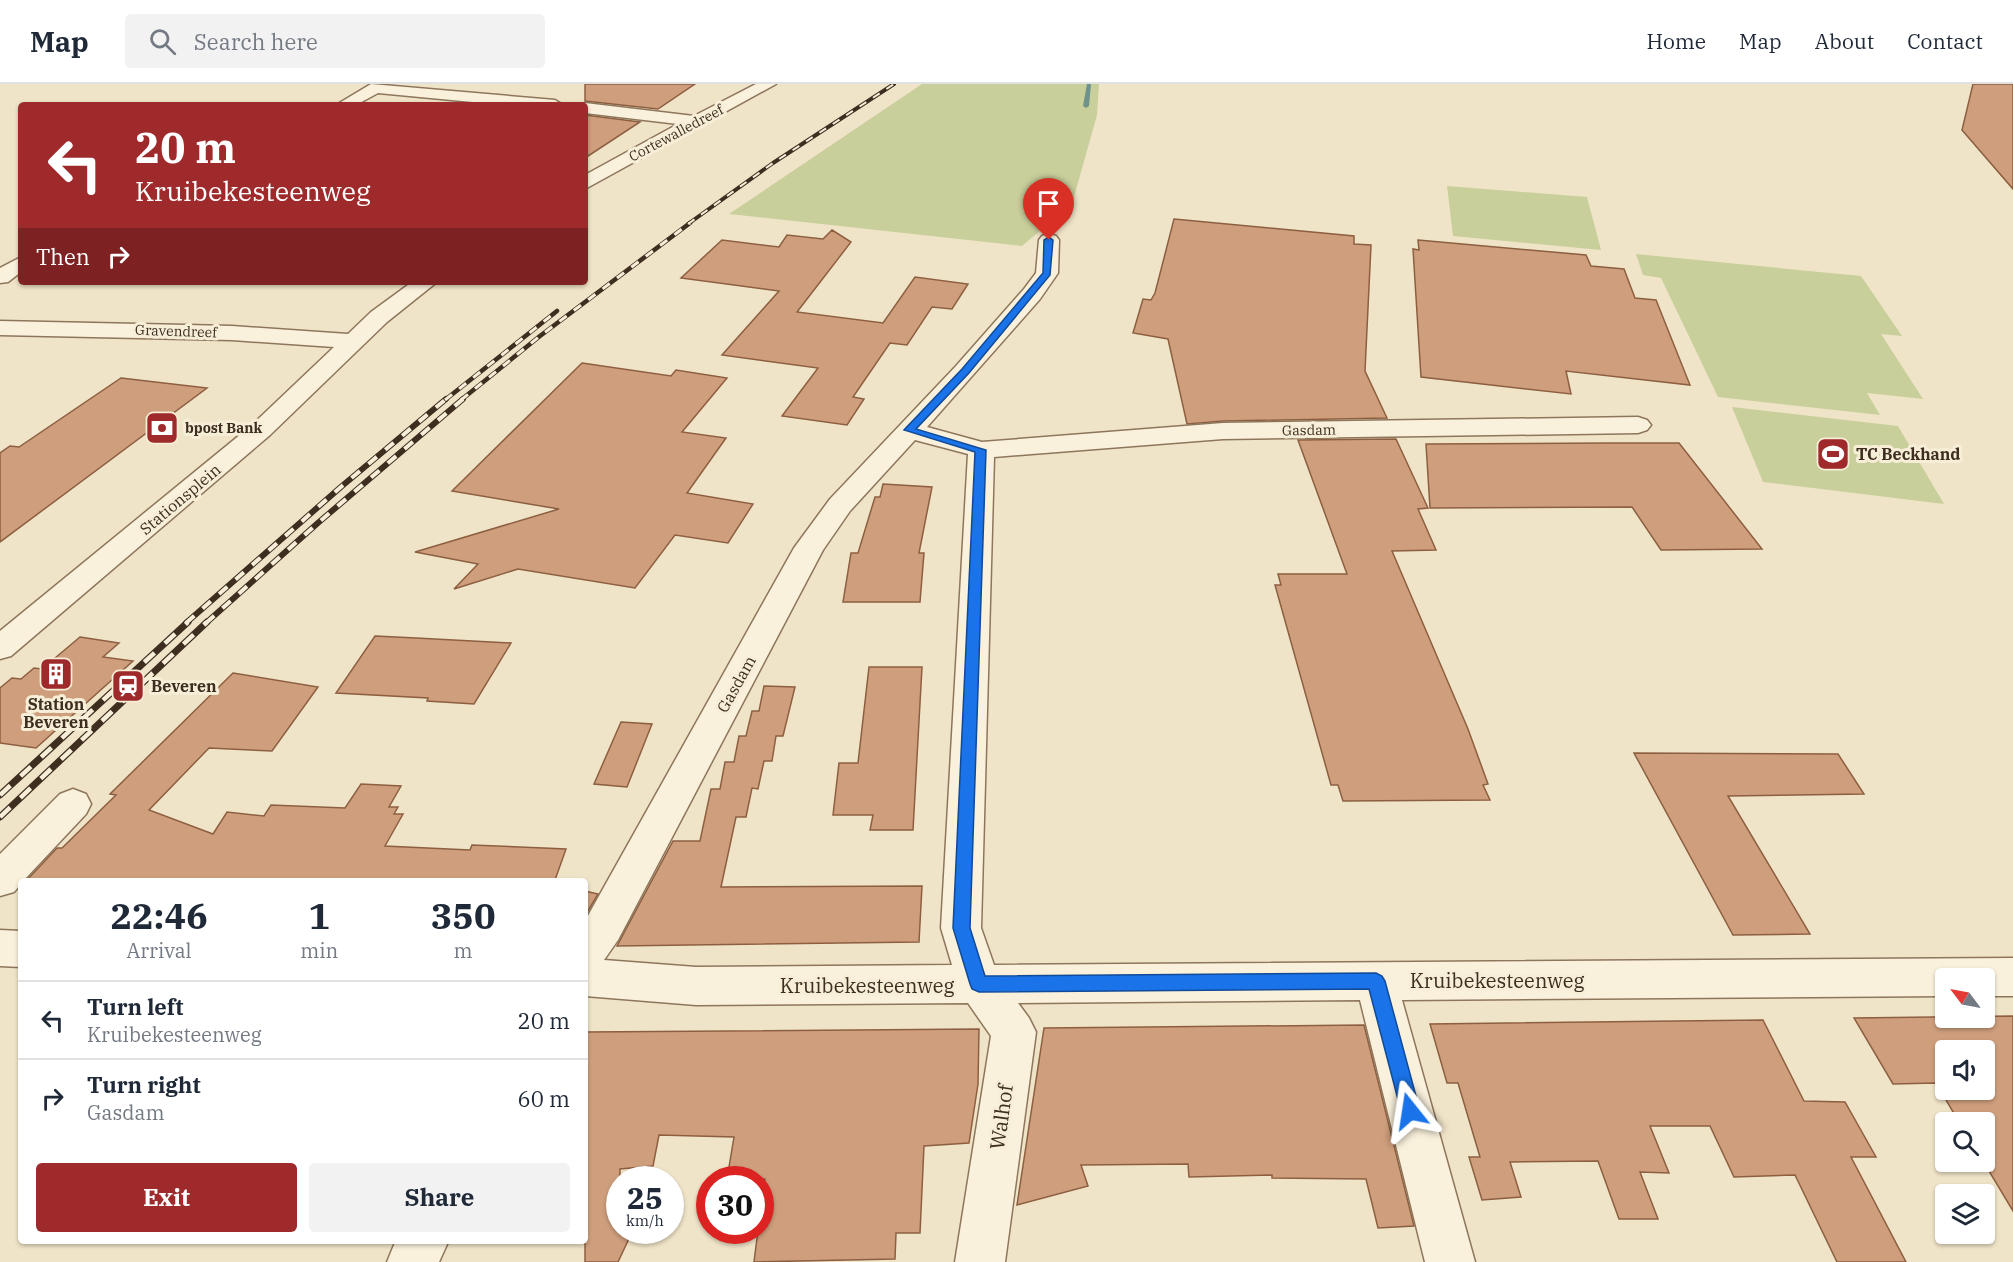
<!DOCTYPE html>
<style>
body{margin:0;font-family:"IBM Plex Serif",serif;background:#f2f2f3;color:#1f2937;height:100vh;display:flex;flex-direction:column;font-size:22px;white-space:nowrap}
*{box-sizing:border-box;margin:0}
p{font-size:20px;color:#747a83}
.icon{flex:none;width:33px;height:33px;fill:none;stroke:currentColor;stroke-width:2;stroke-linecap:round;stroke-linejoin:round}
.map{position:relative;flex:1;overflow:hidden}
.sheet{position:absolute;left:18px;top:794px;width:570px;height:366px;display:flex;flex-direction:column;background:#fff;border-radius:6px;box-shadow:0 2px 4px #0004}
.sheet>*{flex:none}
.guide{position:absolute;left:18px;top:18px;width:570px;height:183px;border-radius:6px;box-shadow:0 2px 4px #0004;background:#9e2a2b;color:#fff;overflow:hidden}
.needle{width:39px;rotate:302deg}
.fabs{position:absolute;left:1935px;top:884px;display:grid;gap:12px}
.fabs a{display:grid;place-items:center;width:60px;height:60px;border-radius:6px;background:#fff;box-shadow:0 2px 4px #0004;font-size:30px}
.speed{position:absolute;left:606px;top:1082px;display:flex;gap:12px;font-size:30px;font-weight:700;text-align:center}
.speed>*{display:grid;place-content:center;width:78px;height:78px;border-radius:50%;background:#fff;box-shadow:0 2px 4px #0004;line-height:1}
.speed small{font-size:15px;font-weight:400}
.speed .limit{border:9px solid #d22;background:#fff;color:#111}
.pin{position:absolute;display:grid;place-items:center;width:51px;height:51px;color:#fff;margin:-62px -26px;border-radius:50% 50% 50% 0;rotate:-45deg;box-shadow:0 0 6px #0007}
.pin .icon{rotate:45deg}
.me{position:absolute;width:66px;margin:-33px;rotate:345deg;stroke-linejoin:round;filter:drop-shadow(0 0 4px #0008)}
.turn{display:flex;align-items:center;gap:21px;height:126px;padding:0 18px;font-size:27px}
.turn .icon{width:78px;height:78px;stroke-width:2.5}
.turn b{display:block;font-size:42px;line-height:51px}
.then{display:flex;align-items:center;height:57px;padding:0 18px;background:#0003;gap:12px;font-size:22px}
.eta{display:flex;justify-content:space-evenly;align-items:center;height:102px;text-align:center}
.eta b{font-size:36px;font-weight:800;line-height:42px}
.cta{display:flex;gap:12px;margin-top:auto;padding:12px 18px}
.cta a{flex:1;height:69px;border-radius:6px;background:#9e2a2b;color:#fff;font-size:24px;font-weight:800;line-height:69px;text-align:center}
.cta a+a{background:#f2f2f3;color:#1f2937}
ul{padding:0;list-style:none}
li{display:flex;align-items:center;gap:18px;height:78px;padding:0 18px;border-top:2px solid #e0e1e3}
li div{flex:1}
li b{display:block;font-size:22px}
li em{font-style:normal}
header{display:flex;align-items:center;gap:36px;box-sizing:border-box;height:84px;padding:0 30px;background:#fff;border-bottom:2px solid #e0e1e3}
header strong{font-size:28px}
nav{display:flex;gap:33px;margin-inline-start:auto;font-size:21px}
.search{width:420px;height:54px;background:#f2f2f3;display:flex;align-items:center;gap:15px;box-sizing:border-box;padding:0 21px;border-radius:6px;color:#747a83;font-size:22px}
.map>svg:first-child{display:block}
.green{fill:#c9cf9b}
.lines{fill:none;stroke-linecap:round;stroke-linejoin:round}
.stream{fill:#6f938a;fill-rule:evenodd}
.building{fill:#cf9f7d;stroke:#8d5f41;stroke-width:1.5;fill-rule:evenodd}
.minor-casing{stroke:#8d765c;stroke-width:3}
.minor{fill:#faf1dc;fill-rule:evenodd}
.rail-far3-casing{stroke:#3d2e20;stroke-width:4}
.rail-far2-casing{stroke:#3d2e20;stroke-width:4.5}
.rail-far1-casing{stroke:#3d2e20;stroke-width:6}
.rail-casing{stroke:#3d2e20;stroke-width:7}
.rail-far3{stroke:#f7eed8;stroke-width:2;stroke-dasharray:8;stroke-linecap:butt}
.rail-far2{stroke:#f7eed8;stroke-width:3;stroke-dasharray:9;stroke-linecap:butt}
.rail-far1{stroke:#f7eed8;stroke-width:4;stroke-dasharray:11;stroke-linecap:butt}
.rail{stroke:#f7eed8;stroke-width:4.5;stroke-dasharray:14;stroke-linecap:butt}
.route{fill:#1a73e8;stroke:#114b97;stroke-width:1.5}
.labels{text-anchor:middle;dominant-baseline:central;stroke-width:6;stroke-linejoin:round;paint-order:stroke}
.far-street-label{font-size:14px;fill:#3d2e20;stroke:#f7eed8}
.far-poi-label{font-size:14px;font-weight:bold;fill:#3d2e20;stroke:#f7eed8;text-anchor:start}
.poi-label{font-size:16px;font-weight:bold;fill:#3d2e20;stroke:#f7eed8;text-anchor:start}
.street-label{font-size:16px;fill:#3d2e20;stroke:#f7eed8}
.near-street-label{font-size:20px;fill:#3d2e20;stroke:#f7eed8}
</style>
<header>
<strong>Map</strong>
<div class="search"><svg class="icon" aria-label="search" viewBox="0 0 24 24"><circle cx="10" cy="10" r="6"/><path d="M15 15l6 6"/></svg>Search here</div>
<nav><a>Home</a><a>Map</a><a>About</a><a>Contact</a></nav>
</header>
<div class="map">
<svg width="2013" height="1178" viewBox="0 0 2013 1178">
<rect width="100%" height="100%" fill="#f0e4c8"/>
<g class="green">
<polygon points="922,0 1099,0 1097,31 1072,120 1022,162 729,130"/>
<polygon points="1447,102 1587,113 1601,166 1453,152"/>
<polygon points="1636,170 1861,192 1902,252 1881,250 1923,315 1867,309 1880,331 1718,313 1661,194 1643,191"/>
<polygon points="1732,323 1898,342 1944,420 1763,398"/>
</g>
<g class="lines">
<polygon class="stream" points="1087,0 1091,0 1089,22 1086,24 1083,22"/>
</g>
<g class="building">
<polygon points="585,0 695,0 658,25 585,17"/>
<polygon points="1973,0 2013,0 2013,105 1962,46"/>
<polygon points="585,31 640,38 585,74"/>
<polygon points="1174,135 1354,152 1354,160 1371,161 1365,287 1387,334 1223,337 1187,340 1168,255 1133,249 1143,215 1151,216 1155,209"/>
<polygon points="832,146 851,158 797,228 883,239 915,193 968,200 952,225 932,223 907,261 890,259 853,313 864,315 847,341 782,332 818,284 722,271 779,207 681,194 722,156 779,163 787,151 823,155"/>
<polygon points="1418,156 1586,171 1591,182 1624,185 1635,214 1656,216 1690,301 1566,287 1571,310 1421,293 1413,165 1419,166"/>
<polygon points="582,279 671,292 676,286 727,294 682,348 726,354 687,409 753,420 728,459 675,451 635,504 518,485 454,505 478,480 415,468 559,425 452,407"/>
<polygon points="121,294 207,304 0,458 0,369 10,362 19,363"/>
<polygon points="1396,355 1428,424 1418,425 1436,466 1392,467 1468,645 1488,700 1483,701 1490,716 1343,717 1338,701 1331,701 1275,501 1281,501 1278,490 1347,490 1298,356"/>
<polygon points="1608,359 1679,359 1762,465 1661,466 1632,423 1430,424 1426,360"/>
<polygon points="883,400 932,403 919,469 924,469 920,518 843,518 851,469 858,469 875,413 880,413"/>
<polygon points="375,552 416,554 511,559 474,620 427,617 428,614 336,609"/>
<polygon points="80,553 119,559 103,573 133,577 36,664 0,659 0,604 12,594 21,595 34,584 42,585"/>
<polygon points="869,583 922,583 913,746 870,746 873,731 833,731 839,679 858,679"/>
<polygon points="233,589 318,603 272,667 209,664 149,726 213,750 227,728 264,732 271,721 345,724 361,700 401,702 389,723 398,723 394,730 403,730 385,762 470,766 472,761 566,765 555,796 27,796 57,764 62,764 116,711 110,710"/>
<polygon points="764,602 795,603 783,652 776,652 772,677 764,677 758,705 752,704 746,733 736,733 721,803 922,802 919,858 617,862 673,757 700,757 711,705 720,705 725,678 734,678 739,652 746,652 752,627 759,627"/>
<polygon points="621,638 652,640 627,703 594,700"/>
<polygon points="1634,669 1838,670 1864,710 1728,712 1810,850 1733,851"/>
<polygon points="585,807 598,810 585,832"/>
<path d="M2013 932V1127L1983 1077 1984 1038H1959L1936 999 1893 1000 1854 934ZM1946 966H1984V1005H1946Z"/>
<polygon points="1763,936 1804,1017 1845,1018 1876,1073 1851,1073 1906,1178 1837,1178 1795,1091 1734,1093 1710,1042 1650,1042 1669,1089 1640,1088 1658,1135 1619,1135 1598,1077 1510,1078 1521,1113 1482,1116 1469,1073 1480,1073 1458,999 1447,999 1430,940"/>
<polygon points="1364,941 1414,1142 1378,1144 1366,1095 1272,1094 1272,1091 1189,1093 1188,1080 1081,1081 1088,1102 1017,1121 1044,944"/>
<polygon points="979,945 978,1000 969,1059 924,1062 920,1149 896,1149 895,1175 754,1178 758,1146 760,1146 765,1095 727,1095 734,1053 659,1051 653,1082 620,1085 620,1146 633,1146 618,1178 585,1178 585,948"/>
</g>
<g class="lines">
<g class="minor-casing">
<g id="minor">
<polygon points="371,0 555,16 563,21 504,21 378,9 356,21 336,21"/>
<polygon points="756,0 776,0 585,105 585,91 678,40 585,29 585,21 579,21 585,19 694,32"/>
<path d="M1049 150 1056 152 1059 156 1058 189 1040 215 927 343 982 358 1223 339 1638 333 1647 336 1651 341 1647 346 1638 349 1223 355 994 373 981 844 994 881 2013 874V912H1984V894H1946V912L1402 916 1475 1178H1425L1360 916 1018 919 1029 934 1036 948 1005 1178H955L991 952 968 919 696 921 585 912V837L794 464 830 415 956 282 1024 205 1036 189 1039 156 1042 152ZM915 356 968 370 941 844 952 881 696 883 604 876 618 856 823 466 850 427Z"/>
<polygon points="21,173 21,188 8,198 0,199 0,184"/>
<polygon points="412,198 437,198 387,238 270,351 11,572 0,575 0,547 252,341 334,263 232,256 0,251 0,237 232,242 348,250 371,228"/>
<polygon points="73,705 86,710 91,720 86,730 24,796 21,796 21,800 14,808 0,812 0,770 60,710"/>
<polygon points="0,846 21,847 21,883 0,882"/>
<polygon points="396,1156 449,1156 439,1178 387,1178"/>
</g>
</g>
<use href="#minor" class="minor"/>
<g class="rail-far3-casing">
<polyline id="rail-far3" points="688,140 773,79 894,0"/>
</g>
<g class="rail-far2-casing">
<g id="rail-far2">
<polyline points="445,316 557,227"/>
<polyline points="461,316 540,252 690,139"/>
</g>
</g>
<g class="rail-far1-casing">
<g id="rail-far1">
<polyline points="186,539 342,402 446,315"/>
<polyline points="206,539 319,438 463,315"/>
</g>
</g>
<g class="rail-casing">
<g id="rail">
<polyline points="0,711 188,538"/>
<polyline points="0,733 207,538"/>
</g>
</g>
<use href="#rail-far3" class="rail-far3"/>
<use href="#rail-far2" class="rail-far2"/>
<use href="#rail-far1" class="rail-far1"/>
<use href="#rail" class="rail"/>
</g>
<polygon class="route" points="1049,153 1053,156 1050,191 969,289 916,345 986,366 970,844 985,892 1376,889 1382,892 1385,897 1420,1027 1417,1033 1410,1036 1404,1033 1401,1027 1369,905 979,908 972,905 970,900 953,844 975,368 904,346 962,285 1043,189 1044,156"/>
<defs>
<g id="bank-square" transform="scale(1.725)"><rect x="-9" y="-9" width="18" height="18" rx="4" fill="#9e2a2b" stroke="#f7eed8"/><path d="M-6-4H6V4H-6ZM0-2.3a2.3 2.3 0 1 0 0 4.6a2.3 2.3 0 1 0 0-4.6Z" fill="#fff"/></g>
<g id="stadium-square" transform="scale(1.725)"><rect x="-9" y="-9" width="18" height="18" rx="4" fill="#9e2a2b" stroke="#f7eed8"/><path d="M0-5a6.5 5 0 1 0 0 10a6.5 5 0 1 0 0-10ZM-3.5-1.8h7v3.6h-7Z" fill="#fff"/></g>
<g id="building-square" transform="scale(1.725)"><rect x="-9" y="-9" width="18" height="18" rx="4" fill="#9e2a2b" stroke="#f7eed8"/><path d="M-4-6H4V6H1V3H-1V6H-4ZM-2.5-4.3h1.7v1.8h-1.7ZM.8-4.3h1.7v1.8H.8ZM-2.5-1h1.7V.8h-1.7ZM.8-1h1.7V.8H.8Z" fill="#fff"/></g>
<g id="station-square" transform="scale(1.725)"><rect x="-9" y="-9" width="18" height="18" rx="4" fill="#9e2a2b" stroke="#f7eed8"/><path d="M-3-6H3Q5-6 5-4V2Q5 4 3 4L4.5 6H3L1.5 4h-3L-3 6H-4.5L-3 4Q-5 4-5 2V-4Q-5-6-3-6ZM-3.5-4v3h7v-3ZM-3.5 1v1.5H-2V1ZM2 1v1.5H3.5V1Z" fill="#fff"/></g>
</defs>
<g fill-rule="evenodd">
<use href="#bank-square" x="162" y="344"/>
<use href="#stadium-square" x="1833" y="370"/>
<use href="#building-square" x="56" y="590"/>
<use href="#station-square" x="128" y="602"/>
</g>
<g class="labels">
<g class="far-street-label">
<text transform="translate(676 49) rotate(-28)">Cortewalledreef</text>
<text transform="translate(176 247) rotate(2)">Gravendreef</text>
<text transform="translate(1309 346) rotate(-1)">Gasdam</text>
</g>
<g class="far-poi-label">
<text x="185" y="344">bpost Bank</text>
</g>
<g class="poi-label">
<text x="1856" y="370">TC Beckhand</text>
<text x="151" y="602">Beveren</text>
<text x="56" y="620" text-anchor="middle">Station<tspan x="56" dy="18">Beveren</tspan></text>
</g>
<g class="street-label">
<text transform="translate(180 415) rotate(-40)">Stationsplein</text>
<text transform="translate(736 600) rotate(-61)">Gasdam</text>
</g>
<g class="near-street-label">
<text x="1497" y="896">Kruibekesteenweg</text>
<text x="867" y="901">Kruibekesteenweg</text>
<text transform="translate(1001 1033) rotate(-82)">Walhof</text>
</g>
</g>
</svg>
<div class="fabs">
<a><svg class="needle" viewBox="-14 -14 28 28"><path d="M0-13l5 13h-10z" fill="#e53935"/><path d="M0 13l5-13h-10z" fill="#747a83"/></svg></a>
<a><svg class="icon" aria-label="sound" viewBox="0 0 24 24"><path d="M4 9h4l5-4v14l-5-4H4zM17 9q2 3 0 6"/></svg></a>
<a><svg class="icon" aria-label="search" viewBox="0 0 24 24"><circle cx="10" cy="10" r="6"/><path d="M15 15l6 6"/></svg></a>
<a><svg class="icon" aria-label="layers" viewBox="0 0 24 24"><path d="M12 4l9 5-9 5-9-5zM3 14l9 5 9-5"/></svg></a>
</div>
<div class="speed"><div>25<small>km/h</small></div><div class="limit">30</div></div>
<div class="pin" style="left:1049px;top:156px;background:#d93025"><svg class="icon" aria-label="arrive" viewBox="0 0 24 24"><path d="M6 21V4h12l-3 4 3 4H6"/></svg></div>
<svg class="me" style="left:1410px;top:1027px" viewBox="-20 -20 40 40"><path d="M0-17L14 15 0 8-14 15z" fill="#1a73e8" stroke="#fff" stroke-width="4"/></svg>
<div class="guide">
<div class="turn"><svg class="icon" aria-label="left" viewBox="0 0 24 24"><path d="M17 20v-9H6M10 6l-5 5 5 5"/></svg><div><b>20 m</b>Kruibekesteenweg</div></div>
<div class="then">Then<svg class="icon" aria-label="right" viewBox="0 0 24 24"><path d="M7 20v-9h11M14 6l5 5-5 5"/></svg></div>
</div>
<section class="sheet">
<div class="eta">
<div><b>22:46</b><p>Arrival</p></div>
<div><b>1</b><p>min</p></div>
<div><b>350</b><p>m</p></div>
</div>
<ul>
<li><svg class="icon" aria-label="left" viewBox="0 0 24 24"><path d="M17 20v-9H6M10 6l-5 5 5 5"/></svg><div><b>Turn left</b><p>Kruibekesteenweg</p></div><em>20 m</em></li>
<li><svg class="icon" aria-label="right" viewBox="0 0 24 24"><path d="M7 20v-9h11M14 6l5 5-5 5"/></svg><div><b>Turn right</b><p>Gasdam</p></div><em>60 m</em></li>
</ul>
<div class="cta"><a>Exit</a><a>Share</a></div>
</section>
</div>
